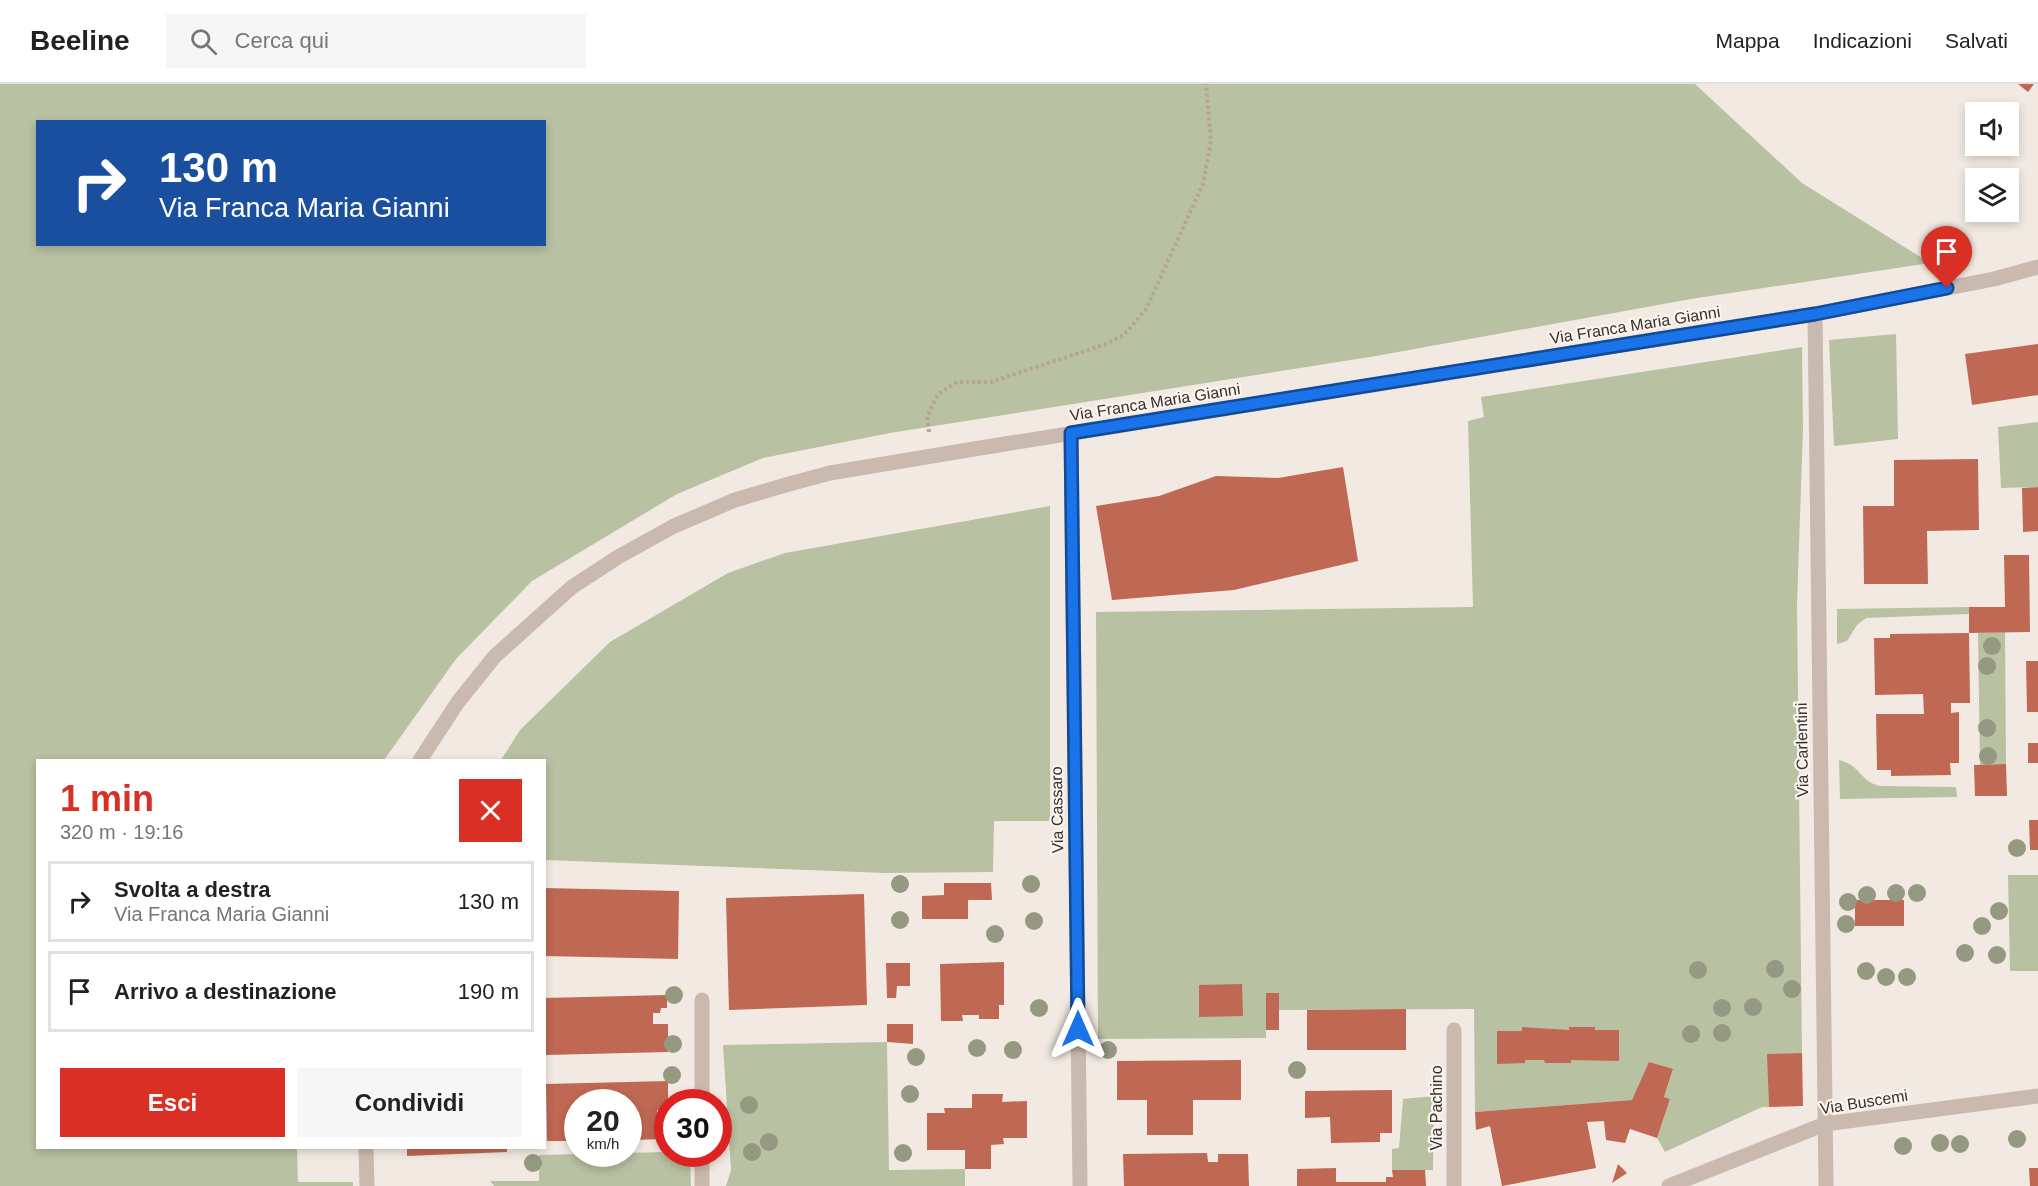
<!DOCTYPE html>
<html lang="it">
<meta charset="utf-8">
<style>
body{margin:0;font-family:Arial,sans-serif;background:#f6f6f6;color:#222;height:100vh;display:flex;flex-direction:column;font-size:22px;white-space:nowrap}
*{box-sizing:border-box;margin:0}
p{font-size:20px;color:#767676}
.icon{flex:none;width:33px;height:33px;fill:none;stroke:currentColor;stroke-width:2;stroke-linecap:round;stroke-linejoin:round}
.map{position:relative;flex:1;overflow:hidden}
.sheet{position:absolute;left:36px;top:675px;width:510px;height:390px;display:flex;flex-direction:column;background:#fff;border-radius:0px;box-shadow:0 3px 9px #0003}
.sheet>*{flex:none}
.top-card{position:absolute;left:36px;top:36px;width:510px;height:126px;border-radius:0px;box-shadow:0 3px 9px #0003;background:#1a4fa0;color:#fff;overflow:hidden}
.tools{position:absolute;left:1965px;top:18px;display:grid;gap:12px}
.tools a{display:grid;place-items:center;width:54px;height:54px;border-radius:0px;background:#fff;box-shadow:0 3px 9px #0003;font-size:30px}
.speed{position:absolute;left:564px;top:1005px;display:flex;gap:12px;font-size:30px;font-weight:700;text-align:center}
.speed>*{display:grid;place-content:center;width:78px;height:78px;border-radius:50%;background:#fff;box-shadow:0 3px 9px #0003;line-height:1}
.speed small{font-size:15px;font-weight:400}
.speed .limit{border:9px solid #d22;background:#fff;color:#111}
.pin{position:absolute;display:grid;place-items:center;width:51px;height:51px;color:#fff;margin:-62px -26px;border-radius:50% 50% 50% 0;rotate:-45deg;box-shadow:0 0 6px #0007}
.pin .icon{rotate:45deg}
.me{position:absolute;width:66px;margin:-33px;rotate:0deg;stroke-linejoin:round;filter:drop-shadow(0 0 4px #0008)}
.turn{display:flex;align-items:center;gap:21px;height:126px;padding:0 24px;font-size:27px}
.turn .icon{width:78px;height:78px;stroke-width:2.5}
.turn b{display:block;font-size:42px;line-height:51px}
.round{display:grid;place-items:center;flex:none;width:63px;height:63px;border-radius:0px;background:#f6f6f6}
.summary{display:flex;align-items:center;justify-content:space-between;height:102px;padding:0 24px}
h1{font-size:36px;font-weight:700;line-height:45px;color:#d93025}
.button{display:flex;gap:12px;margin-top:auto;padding:12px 24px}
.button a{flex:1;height:69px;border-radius:0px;background:#d93025;color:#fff;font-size:24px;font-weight:700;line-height:69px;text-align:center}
.button a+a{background:#f6f6f6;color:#222}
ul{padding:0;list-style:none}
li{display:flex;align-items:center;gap:18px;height:81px;margin:0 12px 9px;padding:0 12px;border:3px solid #e0e0e0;border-radius:0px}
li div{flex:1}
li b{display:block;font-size:22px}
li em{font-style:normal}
header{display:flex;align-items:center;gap:36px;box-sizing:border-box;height:84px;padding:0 30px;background:#fff;border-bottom:2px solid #e0e0e0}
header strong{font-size:28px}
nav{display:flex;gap:33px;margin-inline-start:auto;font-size:21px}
.search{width:420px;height:54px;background:#f6f6f6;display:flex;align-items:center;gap:15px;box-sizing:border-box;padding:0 21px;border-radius:0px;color:#767676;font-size:22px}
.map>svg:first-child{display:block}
.green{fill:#b8c1a2;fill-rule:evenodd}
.building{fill:#bf6853}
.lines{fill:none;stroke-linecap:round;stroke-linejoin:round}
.path{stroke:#b6a398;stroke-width:4;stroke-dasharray:3 3;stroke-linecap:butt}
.minor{stroke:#cab9ae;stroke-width:15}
.tree{fill:#969981}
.route-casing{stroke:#114b97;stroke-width:15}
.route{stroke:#1a73e8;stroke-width:10}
.labels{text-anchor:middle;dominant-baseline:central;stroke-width:4.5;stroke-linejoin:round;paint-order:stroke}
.street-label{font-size:16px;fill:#392f2c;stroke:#faf4ee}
</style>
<header>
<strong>Beeline</strong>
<div class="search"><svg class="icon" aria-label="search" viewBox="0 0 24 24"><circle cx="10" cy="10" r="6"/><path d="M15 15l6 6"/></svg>Cerca qui</div>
<nav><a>Mappa</a><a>Indicazioni</a><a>Salvati</a></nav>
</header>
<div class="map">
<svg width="2038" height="1102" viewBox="0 0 2038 1102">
<rect width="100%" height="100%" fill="#f2eae2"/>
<g class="green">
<path d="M0 0H1695L1802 99 1930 179 1691 215 1376 272 890 349 763 374 677 410 532 497 456 575 384 676H38V1064H297L298 1098H353V1102H0ZM38 38H544V160H38Z"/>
<polygon points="1896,250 1898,355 1834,362 1829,256"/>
<polygon points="1802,263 1803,345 1797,520 1802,969 1768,971 1769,1023 1762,1023 1665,1068 1657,1054 1670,1015 1664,1013 1673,986 1632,1016 1475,1028 1474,925 1266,926 1266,954 1098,955 1096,528 1473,523 1468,337 1484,333 1481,313"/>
<polygon points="2038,338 2038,403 2001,404 1998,343"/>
<polygon points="1050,422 1050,737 994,737 993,788 885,789 545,776 544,676 501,676 520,646 610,558 728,489 785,469"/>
<polygon points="1969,523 1969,530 1866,534 1857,541 1847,557 1837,560 1837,525"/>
<polygon points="2005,548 2006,680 1980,681 1978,549"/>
<path d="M1839 676C1862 682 1859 697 1880 702L1956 703 1957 713 1840 715Z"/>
<polygon points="2008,791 2038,791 2038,887 2010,887"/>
<polygon points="887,958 889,1086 965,1085 965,1102 726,1102 731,1086 723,961"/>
<polygon points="1434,1012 1433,1086 1392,1086 1392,1065 1399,1064 1403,1015"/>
<polygon points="667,1068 690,1070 691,1102 494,1102 490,1097 539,1097 539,1071"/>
</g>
<g class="building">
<polygon points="2018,0 2034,0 2028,8"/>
<polygon points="2038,260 2038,311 1972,321 1965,270"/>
<polygon points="1978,375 1979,446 1927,447 1928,500 1864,500 1863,422 1894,422 1894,376"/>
<polygon points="1343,383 1358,477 1234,506 1112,516 1096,422 1159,412 1216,392 1278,394"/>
<polygon points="2038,403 2038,447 2023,448 2022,404"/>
<polygon points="2004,471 2029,471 2030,548 1969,549 1969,523 2005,523"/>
<polygon points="1969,549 1970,619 1951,619 1951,629 1959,628 1959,679 1950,679 1951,691 1891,692 1891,686 1877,686 1876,630 1924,630 1923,610 1875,611 1874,554 1890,554 1890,550"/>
<polygon points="2026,577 2038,577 2038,628 2027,628"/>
<rect x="2028" y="659" width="10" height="20"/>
<polygon points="2006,680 2007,712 1975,712 1974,681"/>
<polygon points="2029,736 2038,736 2038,766 2030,766"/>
<polygon points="944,799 991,799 992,816 968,816 968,835 922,835 922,812 944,811"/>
<polygon points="544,804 679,807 678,875 544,872"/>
<polygon points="864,810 867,921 729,926 726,814"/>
<rect x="1855" y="816" width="49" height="26"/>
<polygon points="1004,878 1004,921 999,921 999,935 979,935 979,931 962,931 963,937 941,937 940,880"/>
<polygon points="886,879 910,879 910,902 897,902 896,914 887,914"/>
<polygon points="1242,900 1243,932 1199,933 1199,901"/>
<rect x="1266" y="909" width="13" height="37"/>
<polygon points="667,911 667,924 661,924 660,929 653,929 653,940 668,940 668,968 546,971 544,914"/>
<polygon points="1406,925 1406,966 1307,966 1307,926"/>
<polygon points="887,940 913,940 913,960 887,958"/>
<polygon points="1522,943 1569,946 1569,943 1595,943 1595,946 1619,946 1619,977 1571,976 1571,979 1545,979 1544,976 1525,976 1525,979 1497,980 1497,947 1522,947"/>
<polygon points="1802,969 1803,1022 1769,1023 1767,970"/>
<polygon points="1241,976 1241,1016 1193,1016 1193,1051 1147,1051 1147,1016 1117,1016 1117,977"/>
<polygon points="1649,978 1673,985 1664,1013 1670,1015 1657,1054 1630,1045 1625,1059 1606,1056 1604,1037 1587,1038 1596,1084 1502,1102 1490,1042 1476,1046 1475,1028 1632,1016"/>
<polygon points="668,997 668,1026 657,1026 657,1037 664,1037 664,1042 668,1042 668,1055 628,1056 628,1018 578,1018 578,1057 547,1057 546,1000"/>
<polygon points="1392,1006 1392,1049 1380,1049 1380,1058 1331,1059 1330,1033 1305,1034 1305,1007"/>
<polygon points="972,1010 1003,1010 1002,1018 1027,1017 1027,1054 1003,1054 1004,1060 991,1061 991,1085 965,1085 965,1066 927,1066 927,1029 945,1029 944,1024 972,1024"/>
<polygon points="407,1064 507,1064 507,1068 407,1072"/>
<polygon points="1207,1069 1208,1078 1218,1078 1218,1070 1248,1070 1249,1102 1124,1102 1123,1070"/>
<polygon points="1618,1080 1627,1089 1612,1099"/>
<polygon points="1336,1084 1336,1098 1386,1098 1386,1093 1393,1093 1392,1086 1425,1086 1426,1102 1297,1102 1297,1085"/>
<polygon points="2029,1084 2038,1084 2038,1102 2030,1102"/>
</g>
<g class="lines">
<polyline class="path" points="929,348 927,333 938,310 957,298 991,298 1106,260 1124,251 1146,225 1203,100 1211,56 1206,0"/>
<g class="minor">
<polyline points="1815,230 1826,1102"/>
<polyline points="1071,349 1080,1102"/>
<polyline points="420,676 458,618 495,572 572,503 618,473 674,442 735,416 789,400 830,389 974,365 1815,230 1994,195 2038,183"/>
<polyline points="702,916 702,1018"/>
<polyline points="1454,946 1454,1102"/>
<polyline points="366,1064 367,1102"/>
<polyline points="702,1070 702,1102"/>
<polyline points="1669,1102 1825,1040 2038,1012"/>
</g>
</g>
<g class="tree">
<circle cx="1992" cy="562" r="9"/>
<circle cx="1987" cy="582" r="9"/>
<circle cx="1987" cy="644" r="9"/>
<circle cx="1988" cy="672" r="9"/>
<circle cx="2017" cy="764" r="9"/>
<circle cx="900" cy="800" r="9"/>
<circle cx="1031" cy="800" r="9"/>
<circle cx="1896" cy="809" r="9"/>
<circle cx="1917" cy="809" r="9"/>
<circle cx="1867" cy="811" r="9"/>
<circle cx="1848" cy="818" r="9"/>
<circle cx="1999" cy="827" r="9"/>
<circle cx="900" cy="836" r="9"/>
<circle cx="1034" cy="837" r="9"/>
<circle cx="1846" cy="840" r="9"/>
<circle cx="1982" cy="842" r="9"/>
<circle cx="995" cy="850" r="9"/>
<circle cx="1965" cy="869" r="9"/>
<circle cx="1997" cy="871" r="9"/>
<circle cx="1775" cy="885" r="9"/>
<circle cx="1698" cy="886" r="9"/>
<circle cx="1866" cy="887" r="9"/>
<circle cx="1886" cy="893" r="9"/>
<circle cx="1907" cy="893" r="9"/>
<circle cx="1792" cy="905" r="9"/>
<circle cx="674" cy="911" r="9"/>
<circle cx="1753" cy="923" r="9"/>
<circle cx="1039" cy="924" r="9"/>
<circle cx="1722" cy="924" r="9"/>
<circle cx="1722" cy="949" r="9"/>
<circle cx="1691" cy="950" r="9"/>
<circle cx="673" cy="960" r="9"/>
<circle cx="977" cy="964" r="9"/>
<circle cx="1013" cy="966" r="9"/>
<circle cx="1108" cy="966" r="9"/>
<circle cx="916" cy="973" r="9"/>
<circle cx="1297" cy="986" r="9"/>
<circle cx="672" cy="991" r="9"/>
<circle cx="910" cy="1010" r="9"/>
<circle cx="749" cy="1021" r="9"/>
<circle cx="2017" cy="1055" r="9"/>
<circle cx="769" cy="1058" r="9"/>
<circle cx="1940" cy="1059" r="9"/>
<circle cx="1960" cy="1060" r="9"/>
<circle cx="1903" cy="1062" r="9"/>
<circle cx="752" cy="1068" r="9"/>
<circle cx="903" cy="1069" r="9"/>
<circle cx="533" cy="1079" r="9"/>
</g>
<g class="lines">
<g class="route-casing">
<polyline id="route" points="1078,945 1071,349 1815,230 1947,204"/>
</g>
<use href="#route" class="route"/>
</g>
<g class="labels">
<g class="street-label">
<text transform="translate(1635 241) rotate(-9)">Via Franca Maria Gianni</text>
<text transform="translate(1155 318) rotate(-9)">Via Franca Maria Gianni</text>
<text transform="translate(1802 666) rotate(-91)">Via Carlentini</text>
<text transform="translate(1057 726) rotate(-91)">Via Cassaro</text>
<text transform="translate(1864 1018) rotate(-9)">Via Buscemi</text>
<text transform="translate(1436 1024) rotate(-90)">Via Pachino</text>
</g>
</g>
</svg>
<div class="tools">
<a><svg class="icon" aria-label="sound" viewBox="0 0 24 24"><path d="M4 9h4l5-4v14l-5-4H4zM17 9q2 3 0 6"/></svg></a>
<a><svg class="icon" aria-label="layers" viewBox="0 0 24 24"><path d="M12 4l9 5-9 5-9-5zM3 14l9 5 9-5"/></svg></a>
</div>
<div class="speed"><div>20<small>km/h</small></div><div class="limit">30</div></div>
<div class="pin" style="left:1947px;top:204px;background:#d93025"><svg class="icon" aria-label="arrive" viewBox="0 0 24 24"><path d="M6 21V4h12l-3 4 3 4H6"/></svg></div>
<svg class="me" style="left:1078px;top:945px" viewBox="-20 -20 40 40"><path d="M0-17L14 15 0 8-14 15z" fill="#1a73e8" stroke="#fff" stroke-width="4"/></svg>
<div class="top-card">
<div class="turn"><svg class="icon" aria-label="right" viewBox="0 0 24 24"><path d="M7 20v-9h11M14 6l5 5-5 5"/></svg><div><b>130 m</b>Via Franca Maria Gianni</div></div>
</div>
<section class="sheet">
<div class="summary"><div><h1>1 min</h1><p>320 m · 19:16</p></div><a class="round" style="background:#d93025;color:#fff"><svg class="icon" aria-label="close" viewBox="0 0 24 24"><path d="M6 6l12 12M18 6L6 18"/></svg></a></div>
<ul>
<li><svg class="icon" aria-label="right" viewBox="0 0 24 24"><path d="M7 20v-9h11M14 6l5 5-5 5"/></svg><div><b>Svolta a destra</b><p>Via Franca Maria Gianni</p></div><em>130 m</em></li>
<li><svg class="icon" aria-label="arrive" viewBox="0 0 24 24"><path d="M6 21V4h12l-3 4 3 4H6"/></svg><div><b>Arrivo a destinazione</b></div><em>190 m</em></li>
</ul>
<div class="button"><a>Esci</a><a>Condividi</a></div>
</section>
</div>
